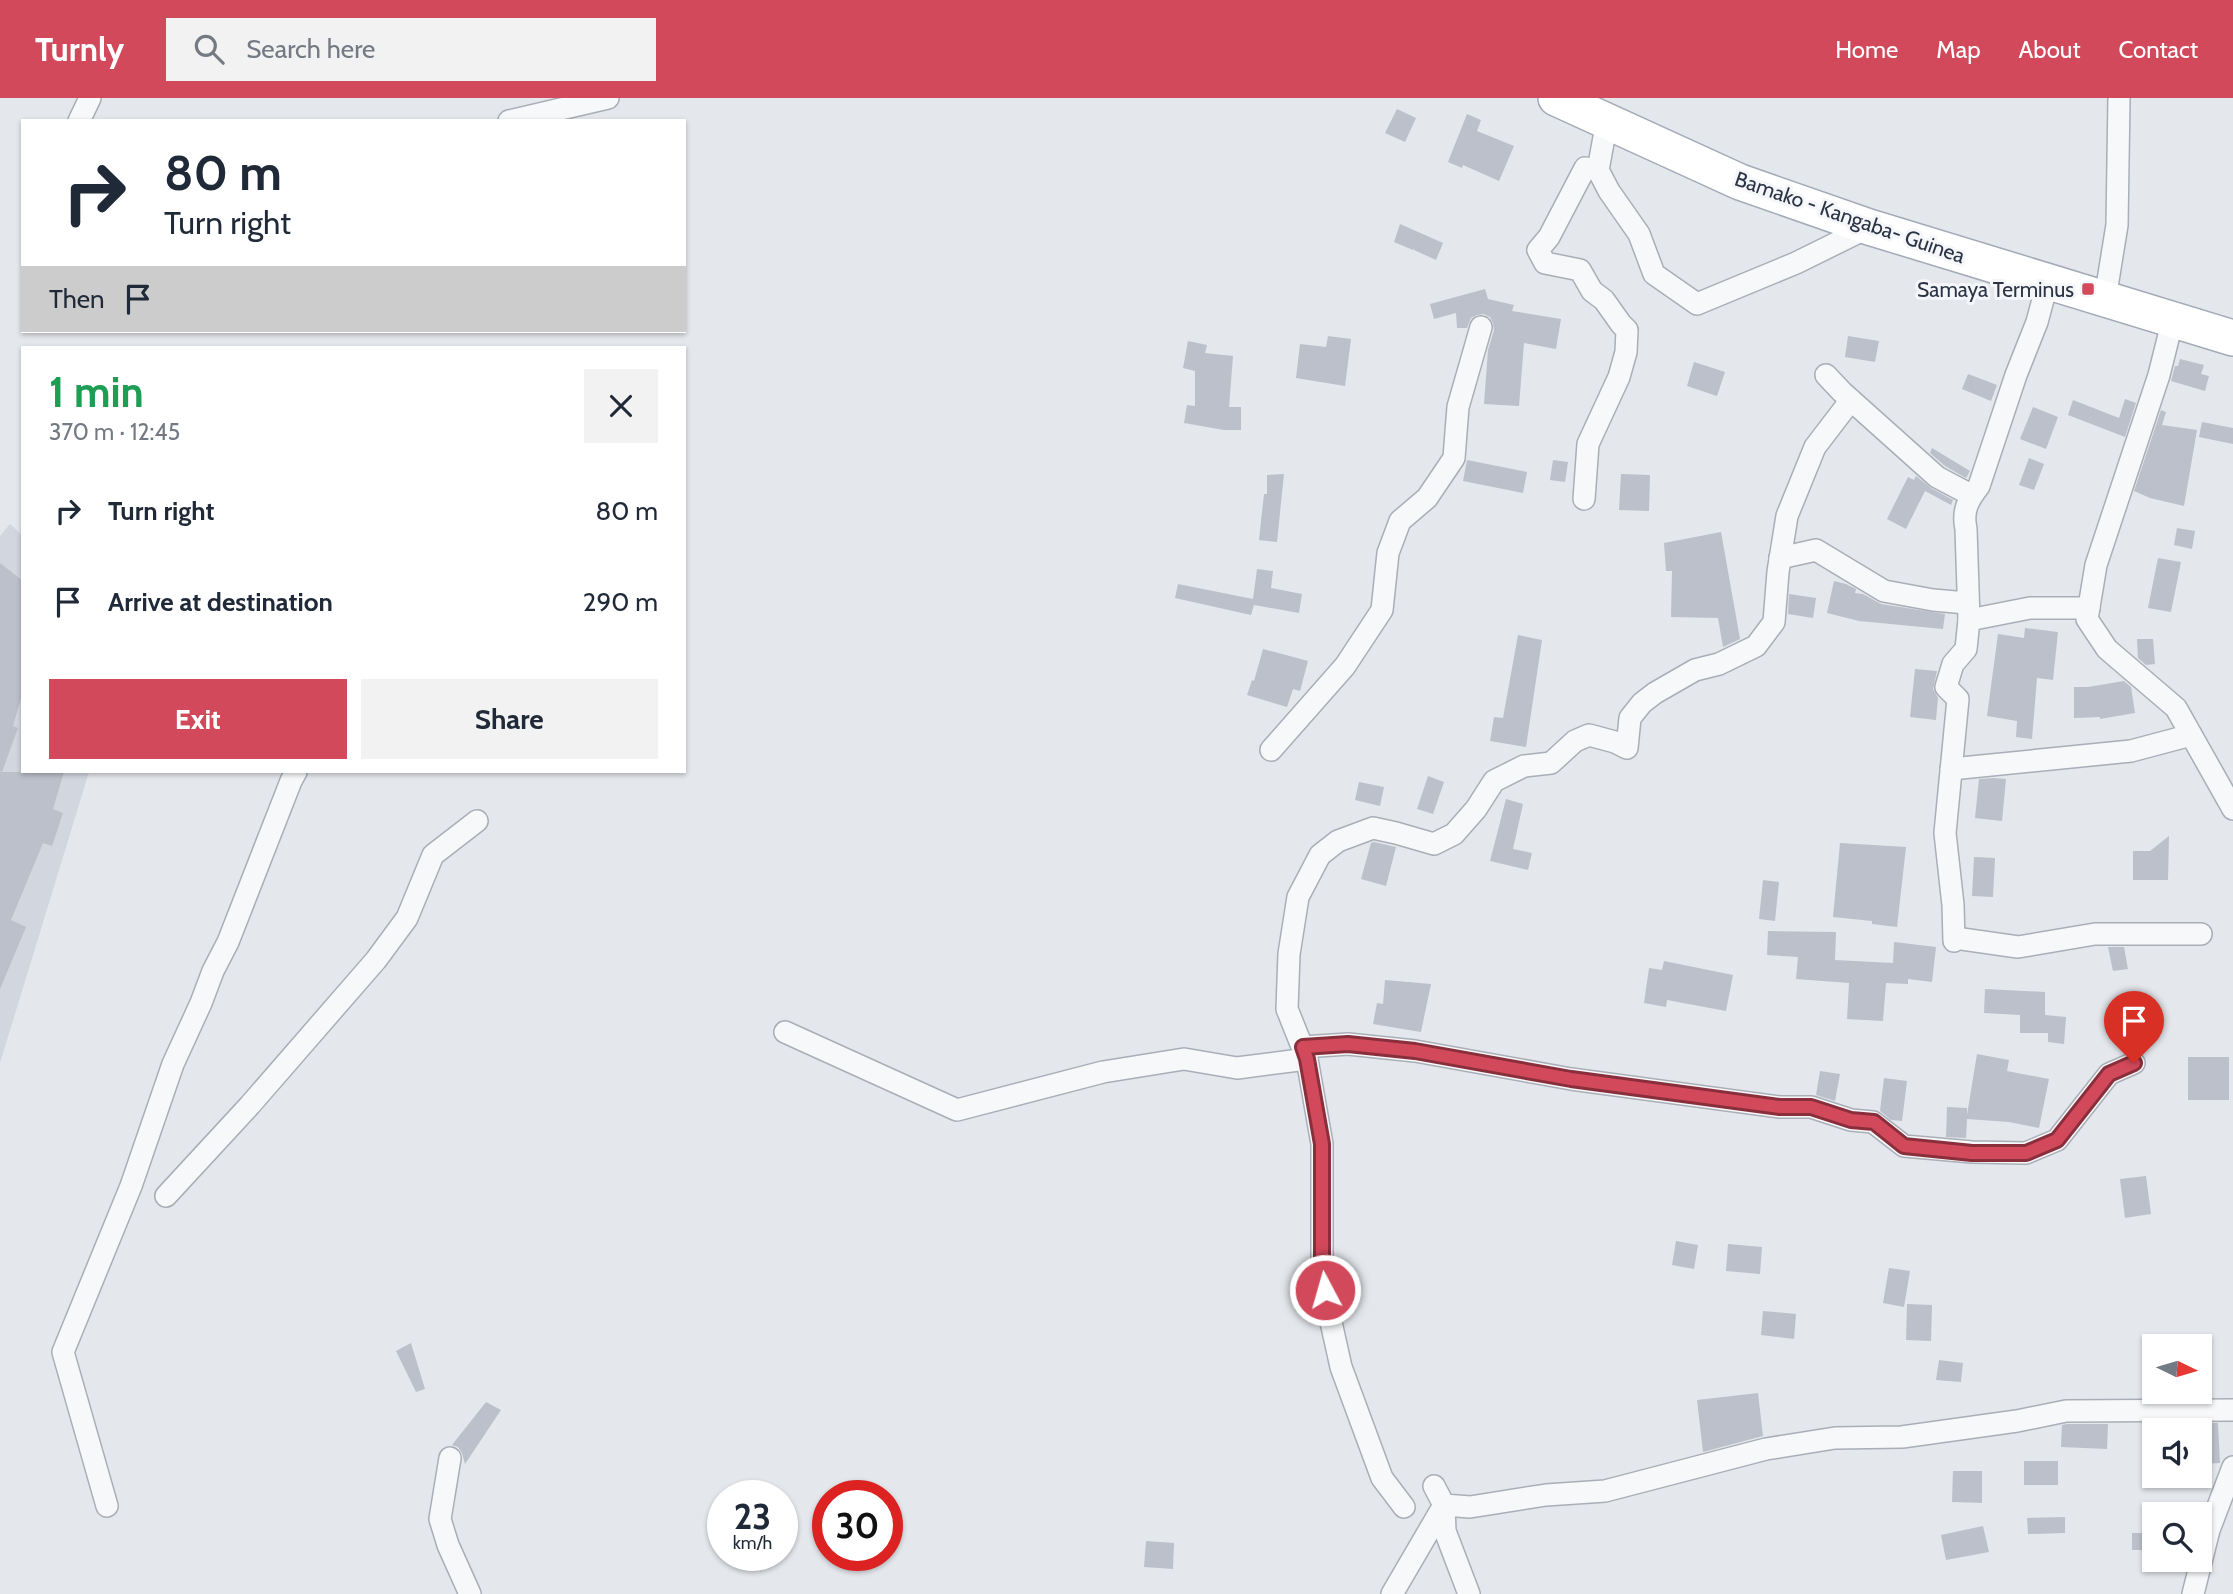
<!DOCTYPE html>
<meta charset="utf-8">
<style>
body{margin:0;font-family:Cabin,sans-serif;background:#f2f2f3;color:#1f2937;height:100vh;display:flex;flex-direction:column;font-size:26px;white-space:nowrap}
*{box-sizing:border-box;margin:0}
p{font-size:23px;color:#747a83}
.icon{flex:none;width:38px;height:38px;fill:none;stroke:currentColor;stroke-width:2;stroke-linecap:round;stroke-linejoin:round}
.map{position:relative;flex:1;overflow:hidden}
.sheet{position:absolute;left:21px;top:248px;width:665px;height:427px;display:flex;flex-direction:column;background:#fff;border-radius:0px;box-shadow:0 2px 5px #0004}
.sheet>*{flex:none}
.top-card{position:absolute;left:21px;top:21px;width:665px;height:214px;border-radius:0px;box-shadow:0 2px 5px #0004;background:#fff;color:#1f2937;overflow:hidden}
.needle{width:46px;rotate:95deg}
.tools{position:absolute;left:2142px;top:1236px;display:grid;gap:14px}
.tools a{display:grid;place-items:center;width:70px;height:70px;border-radius:0px;background:#fff;box-shadow:0 2px 5px #0004;font-size:35px}
.speed{position:absolute;left:707px;top:1382px;display:flex;gap:14px;font-size:35px;font-weight:700;text-align:center}
.speed>*{display:grid;place-content:center;width:91px;height:91px;border-radius:50%;background:#fff;box-shadow:0 2px 5px #0004;line-height:1}
.speed small{font-size:18px;font-weight:400}
.speed .limit{border:10px solid #d22;background:#fff;color:#111}
.pin{position:absolute;display:grid;place-items:center;width:60px;height:60px;color:#fff;margin:-72px -30px;border-radius:50% 50% 50% 0;rotate:-45deg;box-shadow:0 0 7px #0007}
.pin .icon{rotate:45deg}
.me{position:absolute;width:77px;margin:-38px;rotate:354deg;stroke-linejoin:round;filter:drop-shadow(0 0 5px #0008)}
.turn{display:flex;align-items:center;gap:24px;height:147px;padding:0 28px;font-size:32px}
.turn .icon{width:91px;height:91px;stroke-width:2.5}
.turn b{display:block;font-size:49px;line-height:60px}
.then{display:flex;align-items:center;height:66px;padding:0 28px;background:#0003;gap:14px;font-size:26px}
.round{display:grid;place-items:center;flex:none;width:74px;height:74px;border-radius:0px;background:#f2f2f3}
.overview{display:flex;align-items:center;justify-content:space-between;height:119px;padding:0 28px}
h1{font-size:42px;font-weight:800;line-height:52px;color:#1e9e55}
.button{display:flex;gap:14px;margin-top:auto;padding:14px 28px}
.button a{flex:1;height:80px;border-radius:0px;background:#d1495b;color:#fff;font-size:28px;font-weight:800;line-height:80px;text-align:center}
.button a+a{background:#f2f2f3;color:#1f2937}
ul{padding:0;list-style:none}
li{display:flex;align-items:center;gap:21px;height:91px;padding:0 28px}
li div{flex:1}
li b{display:block;font-size:26px}
li em{font-style:normal}
header{display:flex;align-items:center;gap:42px;box-sizing:border-box;height:98px;padding:0 35px;background:#d1495b;color:#fff}
header strong{font-size:33px}
nav{display:flex;gap:38px;margin-inline-start:auto;font-size:24px}
.search{width:490px;height:63px;background:#f2f2f3;display:flex;align-items:center;gap:18px;box-sizing:border-box;padding:0 24px;border-radius:0px;color:#747a83;font-size:26px}
.map>svg:first-child{display:block}
.built{fill:#d2d6de}
.building{fill:#bbc0ca}
.lines{fill:none;stroke-linecap:round;stroke-linejoin:round}
.minor-casing{stroke:#a9aeb7;stroke-width:24}
.primary-casing{stroke:#a3abb8;stroke-width:38}
.minor{stroke:#f7f8fa;stroke-width:21}
.primary{stroke:#fff;stroke-width:35}
.route-casing{stroke:#882f3b;stroke-width:18}
.route{stroke:#d1495b;stroke-width:12}
.poi-dot{fill:#d1495b;stroke:#f4f6f9;stroke-width:2.5}
.labels{text-anchor:middle;dominant-baseline:central;stroke-width:6;stroke-linejoin:round;paint-order:stroke}
.street-label{font-size:21px;fill:#2b3445;stroke:#f4f6f9}
.poi-label{font-size:21px;fill:#2b3445;stroke:#f4f6f9;text-anchor:end}
</style>
<header>
<strong>Turnly</strong>
<div class="search"><svg class="icon" aria-label="search" viewBox="0 0 24 24"><circle cx="10" cy="10" r="6"/><path d="M15 15l6 6"/></svg>Search here</div>
<nav><a>Home</a><a>Map</a><a>About</a><a>Contact</a></nav>
</header>
<div class="map">
<svg width="2233" height="1496" viewBox="0 0 2233 1496">
<rect width="100%" height="100%" fill="#e4e7ec"/>
<polygon class="built" points="10,426 23,438 23,674 89,674 0,965 0,438"/>
<g class="building">
<polygon points="1397,11 1416,20 1405,44 1385,35"/>
<polygon points="1467,16 1481,22 1477,33 1514,48 1499,83 1463,67 1462,70 1448,64"/>
<polygon points="1400,126 1443,145 1436,162 1414,152 1414,150 1413,152 1394,144"/>
<polygon points="1485,191 1488,201 1514,207 1512,213 1561,221 1556,251 1524,245 1519,308 1484,306 1488,252 1494,232 1493,225 1490,219 1484,216 1477,217 1471,220 1467,230 1457,230 1456,215 1434,221 1430,206"/>
<polygon points="1328,238 1351,241 1345,288 1296,280 1300,246 1326,249"/>
<polygon points="1848,238 1879,243 1875,264 1845,259"/>
<polygon points="1188,243 1207,247 1205,255 1233,258 1229,309 1241,309 1241,332 1224,332 1184,325 1187,307 1195,308 1195,273 1183,270"/>
<polygon points="2180,261 2204,267 2201,276 2209,278 2205,293 2171,283 2175,268 2178,268"/>
<polygon points="1694,264 1725,274 1717,298 1687,288"/>
<polygon points="1968,276 1997,287 1991,303 1962,291"/>
<polygon points="2125,301 2136,305 2125,339 2068,317 2073,302 2119,320"/>
<polygon points="2033,309 2058,319 2046,351 2020,341"/>
<polygon points="2161,312 2166,314 2162,327 2197,332 2184,408 2150,400 2134,393"/>
<polygon points="2202,324 2233,330 2233,346 2199,339"/>
<polygon points="1932,350 1970,373 1966,380 1945,368 1930,355"/>
<polygon points="2029,360 2044,366 2034,392 2019,387"/>
<polygon points="1467,362 1527,374 1523,395 1463,383"/>
<polygon points="1553,362 1568,364 1565,384 1550,382"/>
<polygon points="1284,376 1277,444 1259,442 1264,396 1267,396 1267,377"/>
<polygon points="1621,376 1650,377 1649,413 1619,412"/>
<polygon points="1916,378 1931,390 1953,402 1951,407 1925,393 1906,431 1887,421 1908,379 1914,382"/>
<polygon points="2177,430 2195,433 2192,451 2174,447"/>
<polygon points="1721,434 1740,541 1723,549 1718,520 1671,519 1672,473 1666,473 1664,445"/>
<polygon points="2158,460 2181,464 2171,514 2148,510"/>
<polygon points="0,465 23,483 23,593 13,628 18,630 2,674 0,673"/>
<polygon points="1257,471 1273,473 1271,490 1302,496 1299,515 1254,507 1251,517 1175,500 1178,486 1253,501"/>
<polygon points="1834,483 1846,486 1856,491 1855,495 1863,496 1881,506 1945,516 1943,531 1859,523 1827,515"/>
<polygon points="1789,496 1816,500 1813,520 1788,516"/>
<polygon points="2025,530 2058,534 2053,582 2037,580 2032,641 2016,639 2017,623 1987,618 1998,536 2024,540"/>
<polygon points="1518,537 1542,542 1526,649 1490,643 1494,619 1503,620"/>
<polygon points="2137,541 2153,541 2155,566 2146,567 2138,560"/>
<polygon points="1263,551 1308,563 1300,593 1293,591 1287,609 1247,597 1252,582 1254,583"/>
<polygon points="1915,571 1937,573 1933,591 1938,600 1936,622 1910,619"/>
<polygon points="2124,583 2131,589 2135,615 2100,621 2100,619 2074,620 2074,589 2088,589"/>
<polygon points="0,674 64,674 53,711 63,715 52,748 43,745 11,822 26,829 0,891"/>
<polygon points="1428,678 1444,684 1433,716 1417,711"/>
<polygon points="1994,680 2006,681 2002,723 1975,720 1979,681"/>
<polygon points="1359,684 1384,689 1380,708 1355,702"/>
<polygon points="1506,701 1523,706 1513,751 1532,755 1528,772 1490,763"/>
<polygon points="2169,738 2168,782 2133,782 2133,753 2150,753"/>
<polygon points="1374,744 1396,749 1386,788 1361,781 1371,745"/>
<polygon points="1840,745 1906,749 1897,829 1872,826 1872,823 1833,819"/>
<polygon points="1974,759 1995,760 1993,799 1972,798"/>
<polygon points="1763,782 1779,784 1775,823 1759,821"/>
<polygon points="1768,833 1836,834 1835,862 1893,865 1894,844 1936,849 1932,884 1908,881 1908,886 1886,885 1883,923 1847,921 1849,885 1796,881 1798,859 1767,857"/>
<polygon points="2108,849 2124,849 2128,871 2113,873"/>
<polygon points="1664,863 1733,877 1726,913 1667,902 1666,909 1644,905 1649,870 1662,872"/>
<polygon points="1385,882 1431,886 1421,934 1373,926 1377,905 1383,906"/>
<polygon points="1985,891 2045,894 2045,917 2066,919 2064,946 2048,944 2048,935 2020,935 2020,917 1984,915"/>
<polygon points="1977,956 2009,962 2007,973 2049,981 2039,1030 2009,1024 1967,1021 1966,1040 1946,1039 1947,1009 1967,1010 1967,1017"/>
<rect x="2188" y="959" width="41" height="43"/>
<polygon points="1820,973 1840,976 1835,1003 1816,997"/>
<polygon points="1884,980 1907,983 1902,1023 1891,1022 1880,1013"/>
<polygon points="2146,1078 2151,1116 2125,1120 2120,1081"/>
<polygon points="1676,1143 1698,1147 1694,1171 1672,1167"/>
<polygon points="1728,1146 1762,1149 1760,1176 1726,1173"/>
<polygon points="1889,1170 1910,1173 1904,1209 1883,1205"/>
<polygon points="1907,1206 1932,1207 1931,1243 1906,1242"/>
<polygon points="1763,1213 1796,1216 1794,1241 1761,1237"/>
<polygon points="411,1245 425,1291 416,1294 396,1253"/>
<polygon points="1939,1262 1963,1265 1961,1284 1936,1282"/>
<polygon points="1758,1295 1763,1338 1703,1354 1697,1302"/>
<polygon points="486,1304 501,1312 465,1366 462,1355 458,1349 452,1347"/>
<polygon points="2174,1325 2218,1325 2220,1365 2200,1366 2200,1332 2175,1332"/>
<polygon points="2067,1326 2108,1326 2107,1351 2061,1349 2062,1327"/>
<rect x="2024" y="1363" width="34" height="24"/>
<polygon points="1953,1373 1982,1373 1982,1405 1952,1404"/>
<polygon points="2065,1419 2065,1435 2028,1436 2027,1420"/>
<polygon points="1983,1428 1989,1454 1946,1462 1941,1437"/>
<rect x="2132" y="1435" width="22" height="17"/>
<polygon points="1146,1443 1174,1445 1173,1471 1144,1469"/>
</g>
<g class="lines">
<g class="minor-casing">
<g id="minor">
<polyline points="79,23 90,0"/>
<polyline points="509,23 608,0"/>
<polyline points="1607,23 1598,72 1609,93 1639,136 1654,176 1697,206 1796,165 1869,129"/>
<polyline points="2105,201 2117,127 2119,0"/>
<polyline points="2173,221 2159,277 2096,467 2087,521 2107,551 2176,610 2233,711"/>
<polyline points="1826,277 1842,294 1937,379 1971,397"/>
<polyline points="1584,401 1588,346 1619,279 1626,254 1627,232 1621,226 1604,202 1592,193 1580,172 1545,165 1538,152 1549,139 1585,70 1598,72"/>
<polyline points="1780,460 1816,452 1884,493 1933,502 1967,505"/>
<polyline points="1969,522 2030,510 2089,510"/>
<polyline points="1271,652 1345,568 1382,512 1388,455 1400,423 1427,400 1454,360 1458,309 1481,229"/>
<polyline points="1951,671 2131,653 2191,637"/>
<polyline points="1955,840 2018,849 2095,836 2201,836"/>
<path d="M1954 843 1953 807 1945 735 1958 601 1946 589 1953 566 1966 551 1969 522 1966 431C1962 413 1968 402 1979 388L2016 277 2037 224 2048 183"/>
<polyline points="785,934 957,1012 1103,974 1184,961 1237,970 1307,961"/>
<polyline points="1303,949 1348,946 1415,953 1571,981 1780,1009 1811,1009 1851,1022 1873,1024 1904,1048 1972,1054 2026,1055 2057,1042 2109,976 2134,965"/>
<polyline points="166,1098 250,1007 376,862 407,820 433,757 477,723"/>
<polyline points="450,1360 440,1421 448,1447 470,1496"/>
<polyline points="1434,1388 1444,1407 1470,1409 1546,1397 1605,1393 1766,1351 1835,1340 1902,1339 2017,1323 2066,1313 2233,1312"/>
<polyline points="1444,1407 1445,1433 1469,1496"/>
<polyline points="107,1408 63,1254 131,1088 173,966 201,905 213,873 228,844 291,683 296,674"/>
<polyline points="1404,1409 1382,1380 1341,1269 1329,1215 1322,1169 1322,1046 1307,961 1287,911 1289,856 1298,799 1320,757 1338,743 1373,730 1396,735 1434,746 1454,736 1476,711 1494,683 1524,668 1551,665 1575,643 1589,637 1615,644 1627,650 1630,620 1642,605 1655,595 1695,572 1719,566 1756,548 1774,524 1778,474 1787,418 1815,349 1851,302"/>
<polyline points="1392,1496 1444,1407"/>
<polyline points="2193,1496 2209,1432 2233,1369"/>
</g>
</g>
<g class="primary-casing">
<polyline id="primary" points="1556,0 1740,84 1869,129 2233,240"/>
</g>
<use href="#minor" class="minor"/>
<use href="#primary" class="primary"/>
</g>
<g class="lines">
<g class="route-casing">
<polyline id="route" points="1325,1192 1322,1169 1322,1046 1307,961 1303,949 1348,946 1415,953 1571,981 1780,1009 1811,1009 1851,1022 1874,1024 1904,1048 1972,1055 2026,1055 2057,1042 2109,976 2134,965"/>
</g>
<use href="#route" class="route"/>
</g>
<rect class="poi-dot" x="2081" y="184" width="14" height="14" rx="3.5"/>
<g class="labels">
<g class="street-label">
<text transform="translate(1850 119) rotate(19)">Bamako - Kangaba- Guinea</text>
</g>
<g class="poi-label">
<text x="2074" y="191">Samaya Terminus</text>
</g>
</g>
</svg>
<div class="tools">
<a><svg class="needle" viewBox="-14 -14 28 28"><path d="M0-13l5 13h-10z" fill="#e53935"/><path d="M0 13l5-13h-10z" fill="#747a83"/></svg></a>
<a><svg class="icon" aria-label="sound" viewBox="0 0 24 24"><path d="M4 9h4l5-4v14l-5-4H4zM17 9q2 3 0 6"/></svg></a>
<a><svg class="icon" aria-label="search" viewBox="0 0 24 24"><circle cx="10" cy="10" r="6"/><path d="M15 15l6 6"/></svg></a>
</div>
<div class="speed"><div>23<small>km/h</small></div><div class="limit">30</div></div>
<div class="pin" style="left:2134px;top:965px;background:#d93025"><svg class="icon" aria-label="arrive" viewBox="0 0 24 24"><path d="M6 21V4h12l-3 4 3 4H6"/></svg></div>
<svg class="me" style="left:1325px;top:1192px" viewBox="-20 -20 40 40"><circle r="17" fill="#d1495b" stroke="#fff" stroke-width="3"/><path d="M0-11L8 9 0 5-8 9z" fill="#fff"/></svg>
<div class="top-card">
<div class="turn"><svg class="icon" aria-label="right" viewBox="0 0 24 24"><path d="M7 20v-9h11M14 6l5 5-5 5"/></svg><div><b>80 m</b>Turn right</div></div>
<div class="then">Then<svg class="icon" aria-label="arrive" viewBox="0 0 24 24"><path d="M6 21V4h12l-3 4 3 4H6"/></svg></div>
</div>
<section class="sheet">
<div class="overview"><div><h1>1 min</h1><p>370 m · 12:45</p></div><a class="round"><svg class="icon" aria-label="close" viewBox="0 0 24 24"><path d="M6 6l12 12M18 6L6 18"/></svg></a></div>
<ul>
<li><svg class="icon" aria-label="right" viewBox="0 0 24 24"><path d="M7 20v-9h11M14 6l5 5-5 5"/></svg><div><b>Turn right</b></div><em>80 m</em></li>
<li><svg class="icon" aria-label="arrive" viewBox="0 0 24 24"><path d="M6 21V4h12l-3 4 3 4H6"/></svg><div><b>Arrive at destination</b></div><em>290 m</em></li>
</ul>
<div class="button"><a>Exit</a><a>Share</a></div>
</section>
</div>
